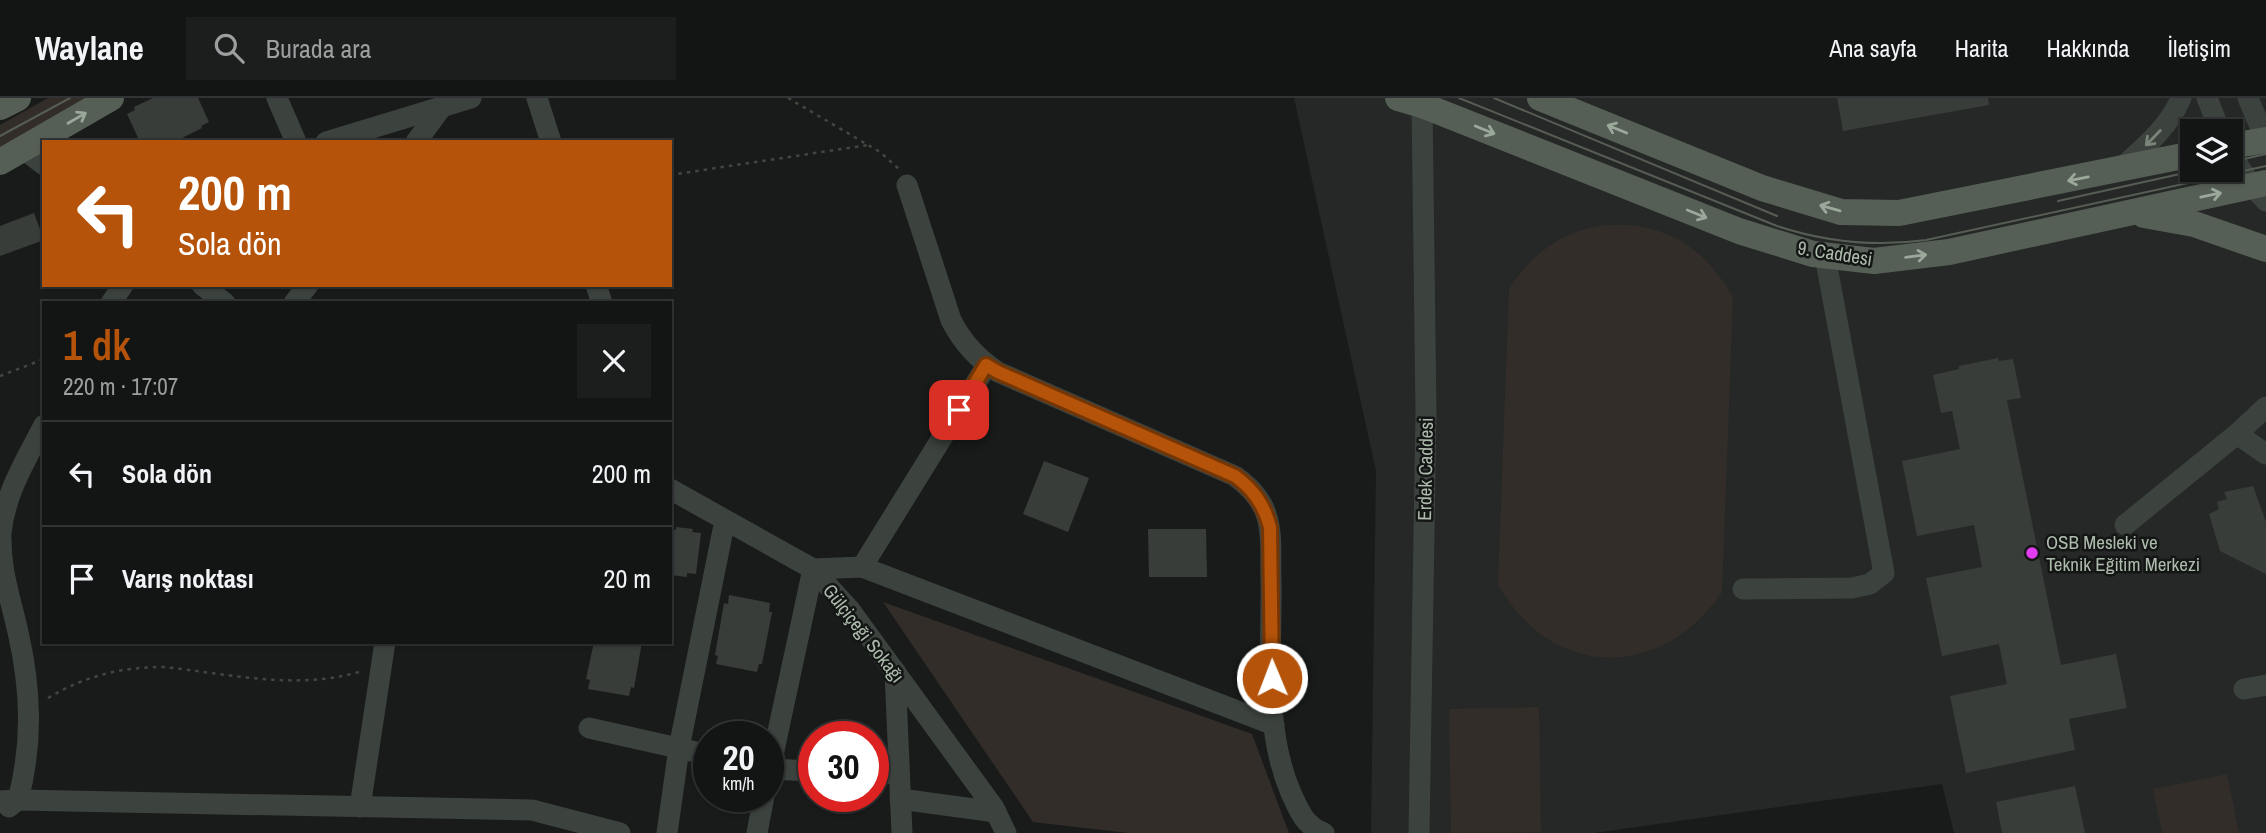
<!DOCTYPE html>
<html lang="tr">
<meta charset="utf-8">
<style>
body{margin:0;font-family:"Archivo Narrow",sans-serif;background:#1c1d1d;color:#f1f3f6;height:100vh;display:flex;flex-direction:column;font-size:26px;white-space:nowrap}
*{box-sizing:border-box;margin:0}
p{font-size:23px;color:#9d9ea0}
.icon{flex:none;width:38px;height:38px;fill:none;stroke:currentColor;stroke-width:2;stroke-linecap:round;stroke-linejoin:round}
.map{position:relative;flex:1;overflow:hidden}
.details{position:absolute;left:42px;top:203px;width:630px;height:343px;display:flex;flex-direction:column;background:#131414;border-radius:0px;box-shadow:0 2px 5px #0004,0 0 0 2px #323334}
.details>*{flex:none}
.top-card{position:absolute;left:42px;top:42px;width:630px;height:147px;border-radius:0px;box-shadow:0 2px 5px #0004,0 0 0 2px #323334;background:#b45309;color:#fff;overflow:hidden}
.fabs{position:absolute;left:2180px;top:21px;display:grid;gap:14px}
.fabs a{display:grid;place-items:center;width:63px;height:63px;border-radius:0px;background:#131414;box-shadow:0 2px 5px #0004,0 0 0 2px #323334;font-size:35px}
.speed{position:absolute;left:693px;top:623px;display:flex;gap:14px;font-size:35px;font-weight:700;text-align:center}
.speed>*{display:grid;place-content:center;width:91px;height:91px;border-radius:50%;background:#131414;box-shadow:0 2px 5px #0004,0 0 0 2px #323334;line-height:1}
.speed small{font-size:18px;font-weight:400}
.speed .limit{border:10px solid #d22;background:#fff;color:#111}
.pin{position:absolute;display:grid;place-items:center;width:60px;height:60px;color:#fff;margin:-30px;border-radius:14px;box-shadow:0 4px 10px #0006}
.me{position:absolute;width:77px;margin:-38px;rotate:359deg;stroke-linejoin:round;filter:drop-shadow(0 0 5px #0008)}
.turn{display:flex;align-items:center;gap:24px;height:147px;padding:0 21px;font-size:32px}
.turn .icon{width:91px;height:91px;stroke-width:2.5}
.turn b{display:block;font-size:49px;line-height:60px}
.round{display:grid;place-items:center;flex:none;width:74px;height:74px;border-radius:0px;background:#1c1d1d}
.head{display:flex;align-items:center;justify-content:space-between;height:119px;padding:0 21px}
h1{font-size:42px;font-weight:600;line-height:52px;color:#b45309}
ul{padding:0;list-style:none}
li{display:flex;align-items:center;gap:21px;height:105px;padding:0 21px;border-top:2px solid #323334}
li div{flex:1}
li b{display:block;font-size:26px}
li em{font-style:normal}
header{display:flex;align-items:center;gap:42px;box-sizing:border-box;height:98px;padding:0 35px;background:#131414;border-bottom:2px solid #323334}
header strong{font-size:33px}
nav{display:flex;gap:38px;margin-inline-start:auto;font-size:24px}
.search{width:490px;height:63px;background:#1c1d1d;display:flex;align-items:center;gap:18px;box-sizing:border-box;padding:0 24px;border-radius:0px;color:#9d9ea0;font-size:26px}
.map>svg:first-child{display:block}
.built{fill:#252826;fill-rule:evenodd}
.green{fill:#332d29}
.building{fill:#393d3a}
.lines{fill:none;stroke-linecap:round;stroke-linejoin:round}
.path{stroke:#404740;stroke-width:2.5;stroke-dasharray:3.5 5;stroke-linecap:butt}
.minor{stroke:#3c423d;stroke-width:21}
.major{stroke:#565f56;stroke-width:26}
.tram{stroke:#555d55;stroke-width:2}
.oneway{stroke:#9ba99b}
.oneway2{stroke:#7a857a}
.route-casing{stroke:#753606;stroke-width:18}
.route{stroke:#b45309;stroke-width:12}
.poi-dot{fill:#e23cf0;stroke:#141615;stroke-width:2.5}
.labels{text-anchor:middle;dominant-baseline:central;stroke-width:5;stroke-linejoin:round;paint-order:stroke}
.street-label{font-size:19px;fill:#acbbac;stroke:#141615}
.poi-label{font-size:19px;fill:#acbbac;stroke:#141615;text-anchor:start}
</style>
<header>
<strong>Waylane</strong>
<div class="search"><svg class="icon" aria-label="search" viewBox="0 0 24 24"><circle cx="10" cy="10" r="6"/><path d="M15 15l6 6"/></svg>Burada ara</div>
<nav><a>Ana sayfa</a><a>Harita</a><a>Hakkında</a><a>İletişim</a></nav>
</header>
<div class="map">
<svg width="2266" height="735" viewBox="0 0 2266 735">
<rect width="100%" height="100%" fill="#191b1a"/>
<path class="built" d="M1294 0H2266V735H1954L1942 686 1594 735H1371L1376 373ZM2193 33H2231V72H2193Z"/>
<g class="green">
<polygon points="48,0 92,0 0,52 0,27"/>
<path d="M1607 127C1665 124 1704 149 1733 199L1722 494C1662 583 1551 582 1498 486L1509 191C1532 155 1563 132 1607 127Z"/>
<polygon points="883,504 1252,636 1289,735 1128,735 1033,724"/>
<polygon points="1539,609 1541,734 1451,735 1449,611"/>
<polygon points="2227,676 2239,735 2162,735 2153,691"/>
</g>
<g class="building">
<polygon points="153,0 198,0 209,24 201,28 202,30 174,44 140,44 127,16 135,12 134,9"/>
<polygon points="1837,0 1988,0 1989,7 1843,33"/>
<polygon points="34,115 44,142 0,158 0,128"/>
<polygon points="1998,260 1999,263 2013,261 2021,300 2007,302 2061,567 2116,556 2127,610 2069,621 2075,652 1966,675 1950,598 2007,586 1999,546 1942,558 1926,480 1982,469 1974,427 1917,438 1902,363 1960,351 1952,313 1941,315 1933,277 1959,271 1959,268"/>
<polygon points="1044,363 1089,380 1068,434 1023,416"/>
<polygon points="2253,388 2266,424 2266,476 2220,453 2209,416 2219,411 2217,404 2227,401 2224,394"/>
<polygon points="676,429 693,431 692,434 701,435 696,476 687,475 687,479 670,477 670,431 676,432"/>
<polygon points="1148,431 1206,431 1207,479 1149,479"/>
<polygon points="729,497 770,505 769,514 772,514 762,566 759,566 757,574 716,566 718,558 715,557 724,505 728,506"/>
<polygon points="594,544 642,544 634,590 631,589 629,598 588,591 590,582 586,581"/>
<polygon points="2075,688 2085,735 2002,735 1996,704"/>
</g>
<g class="lines">
<g class="path">
<polyline points="788,0 880,54 899,71"/>
<polyline points="670,77 868,47"/>
<polyline points="0,278 44,261"/>
<path d="M48 600C85 578 121 569 164 569 231 576 297 593 362 573"/>
</g>
<g class="minor">
<polyline points="277,0 296,44"/>
<polyline points="537,0 551,44"/>
<polyline points="2207,0 2220,33"/>
<polyline points="2248,0 2266,43"/>
<polyline points="326,44 471,0"/>
<polyline points="416,44 441,10"/>
<polyline points="23,51 44,67"/>
<polyline points="2231,57 2252,88 2266,103"/>
<path d="M2119 72C2143 50 2168 31 2181 0"/>
<path d="M907 87 951 222C962 244 976 260 998 274L1235 378C1250 389 1262 401 1267 419 1273 439 1270 463 1271 483 1272 553 1263 630 1291 695 1299 713 1305 728 1324 735"/>
<polyline points="202,187 225,205"/>
<polyline points="596,187 602,205"/>
<polyline points="111,205 123,187"/>
<polyline points="294,205 308,187"/>
<polyline points="2237,336 2266,356"/>
<polyline points="670,391 813,471 850,512 994,710 1006,735"/>
<polyline points="2125,427 2237,336 2266,309"/>
<polyline points="862,469 987,267"/>
<polyline points="1743,491 1852,490 1870,486 1884,475 1825,158"/>
<polyline points="895,573 902,735"/>
<polyline points="2244,591 2266,587"/>
<polyline points="589,630 709,657"/>
<polyline points="768,671 814,673"/>
<polyline points="873,675 899,676"/>
<polyline points="768,680 813,471 862,469 1274,627"/>
<polyline points="900,701 996,714"/>
<polyline points="0,703 18,702 532,712 620,735"/>
<path d="M9 709 18 702C33 645 31 591 18 534 10 498 0 473 1 435 5 395 26 362 44 327"/>
<polyline points="360,709 385,544"/>
<polyline points="667,735 679,650 725,422"/>
<polyline points="757,735 764,698"/>
<polyline points="1419,735 1426,314 1422,7"/>
</g>
<g class="major">
<polyline points="1398,0 1422,7 1739,133 1813,156 1874,163 1949,154 2266,85"/>
<polyline points="1540,0 1762,90 1841,114 1899,115 2193,56"/>
<polyline points="0,9 18,0"/>
<polyline points="2231,48 2266,42"/>
<polyline points="0,64 111,0"/>
<polyline points="2144,117 2194,126 2266,151"/>
</g>
<g class="tram">
<path d="M1459 0 1777 128C1826 144 1875 149 1926 142L2266 68"/>
<polyline points="1494,0 1777,118"/>
<polyline points="0,38 70,0"/>
<polyline points="2231,64 2266,56"/>
<polyline points="2058,103 2198,72"/>
</g>
</g>
<defs><path id="oneway-shaft" d="M-6 0H5M1.5-3L5.5 0L1.5 3" fill="none" stroke-width="1.6" stroke-linecap="round" stroke-linejoin="round" transform="scale(1.75)"/></defs>
<g class="oneway">
<use href="#oneway-shaft" transform="translate(77 20) rotate(-30)"/>
<use href="#oneway-shaft" transform="translate(1617 31) rotate(-158)"/>
<use href="#oneway-shaft" transform="translate(1485 32) rotate(22)"/>
<use href="#oneway-shaft" transform="translate(2078 81) rotate(169)"/>
<use href="#oneway-shaft" transform="translate(2211 97) rotate(-12)"/>
<use href="#oneway-shaft" transform="translate(1830 110) rotate(-164)"/>
<use href="#oneway-shaft" transform="translate(1697 116) rotate(22)"/>
<use href="#oneway-shaft" transform="translate(1916 158) rotate(-7)"/>
</g>
<use class="oneway2" href="#oneway-shaft" transform="translate(2153 40) rotate(134)"/>
<g class="lines">
<g class="route-casing">
<path id="route" d="M959 312 986 267 998 274 1235 378C1254 392 1264 407 1270 429L1272 580"/>
</g>
<use href="#route" class="route"/>
</g>
<circle class="poi-dot" cx="2032" cy="455" r="7"/>
<g class="labels">
<g class="street-label">
<text transform="translate(1835 155) rotate(9)">9. Caddesi</text>
<text transform="translate(1425 371) rotate(-89)">Erdek Caddesi</text>
<text transform="translate(864 535) rotate(52)">Gülçiçeği Sokağı</text>
</g>
<g class="poi-label">
<text x="2046" y="444">OSB Mesleki ve<tspan x="2046" dy="22">Teknik Eğitim Merkezi</tspan></text>
</g>
</g>
</svg>
<div class="fabs">
<a><svg class="icon" aria-label="layers" viewBox="0 0 24 24"><path d="M12 4l9 5-9 5-9-5zM3 14l9 5 9-5"/></svg></a>
</div>
<div class="speed"><div>20<small>km/h</small></div><div class="limit">30</div></div>
<div class="pin" style="left:959px;top:312px;background:#d93025"><svg class="icon" aria-label="arrive" viewBox="0 0 24 24"><path d="M6 21V4h12l-3 4 3 4H6"/></svg></div>
<svg class="me" style="left:1272px;top:580px" viewBox="-20 -20 40 40"><circle r="17" fill="#b45309" stroke="#fff" stroke-width="3"/><path d="M0-11L8 9 0 5-8 9z" fill="#fff"/></svg>
<div class="top-card">
<div class="turn"><svg class="icon" aria-label="left" viewBox="0 0 24 24"><path d="M17 20v-9H6M10 6l-5 5 5 5"/></svg><div><b>200 m</b>Sola dön</div></div>
</div>
<section class="details">
<div class="head"><div><h1>1 dk</h1><p>220 m · 17:07</p></div><a class="round"><svg class="icon" aria-label="close" viewBox="0 0 24 24"><path d="M6 6l12 12M18 6L6 18"/></svg></a></div>
<ul>
<li><svg class="icon" aria-label="left" viewBox="0 0 24 24"><path d="M17 20v-9H6M10 6l-5 5 5 5"/></svg><div><b>Sola dön</b></div><em>200 m</em></li>
<li><svg class="icon" aria-label="arrive" viewBox="0 0 24 24"><path d="M6 21V4h12l-3 4 3 4H6"/></svg><div><b>Varış noktası</b></div><em>20 m</em></li>
</ul>
</section>
</div>
